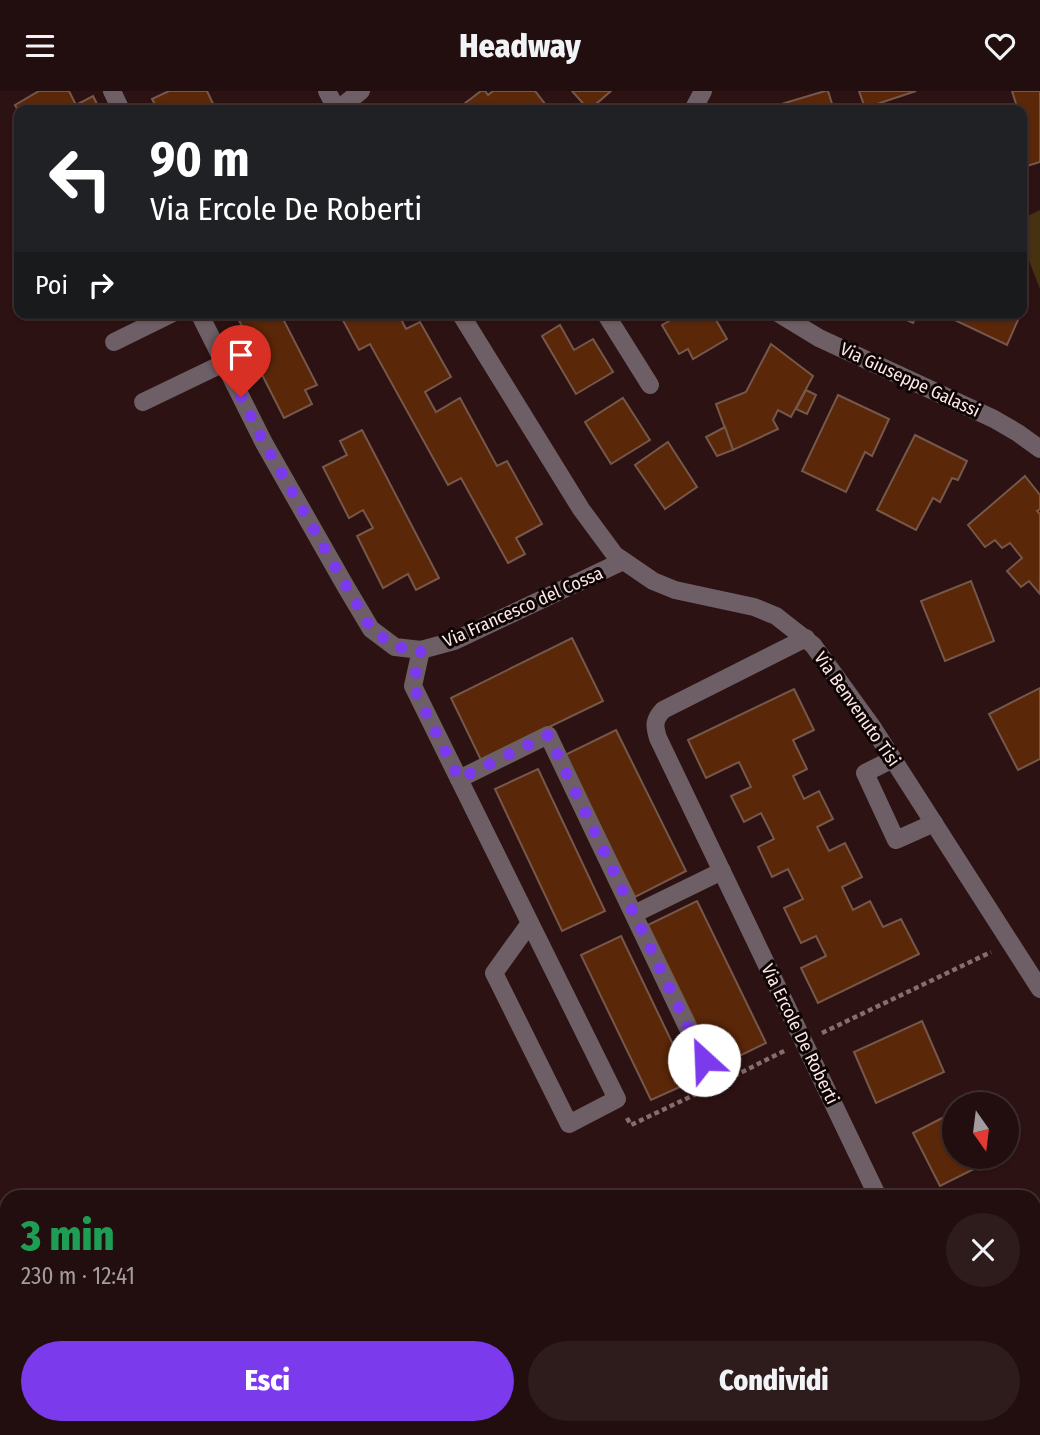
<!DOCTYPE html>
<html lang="it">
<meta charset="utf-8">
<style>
body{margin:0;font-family:"Fira Sans Condensed",sans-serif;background:#2e1c1c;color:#f1f3f6;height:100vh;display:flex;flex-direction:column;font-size:26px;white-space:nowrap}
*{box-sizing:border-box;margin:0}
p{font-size:23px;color:#a29c9e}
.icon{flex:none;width:38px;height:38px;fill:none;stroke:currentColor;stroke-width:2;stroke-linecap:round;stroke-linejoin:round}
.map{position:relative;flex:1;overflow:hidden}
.sheet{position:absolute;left:0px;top:1099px;width:1041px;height:245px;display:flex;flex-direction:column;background:#220e0e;border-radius:21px 21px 0 0;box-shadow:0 2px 5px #0004,0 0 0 2px #3f2e2e}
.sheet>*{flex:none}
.top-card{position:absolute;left:14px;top:14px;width:1013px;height:214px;border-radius:14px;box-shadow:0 2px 5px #0004,0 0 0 2px #3f2e2e;background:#202124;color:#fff;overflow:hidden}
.needle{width:46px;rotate:166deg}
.tools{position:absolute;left:942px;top:1001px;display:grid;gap:14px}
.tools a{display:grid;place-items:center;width:77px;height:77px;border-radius:50%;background:#220e0e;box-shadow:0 2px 5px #0004,0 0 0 2px #3f2e2e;font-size:35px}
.pin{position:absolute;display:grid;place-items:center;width:60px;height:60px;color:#fff;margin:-72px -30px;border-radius:50% 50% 50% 0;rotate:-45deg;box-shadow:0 0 7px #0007}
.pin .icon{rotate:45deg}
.me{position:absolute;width:77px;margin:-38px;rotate:335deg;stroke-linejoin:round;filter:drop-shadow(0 0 5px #0008)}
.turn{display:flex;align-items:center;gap:24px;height:147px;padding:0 21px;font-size:32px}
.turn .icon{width:91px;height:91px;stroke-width:2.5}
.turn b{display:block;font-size:49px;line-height:60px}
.then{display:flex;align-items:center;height:66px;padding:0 21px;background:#0003;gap:14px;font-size:26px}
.round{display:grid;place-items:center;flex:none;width:74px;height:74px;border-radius:37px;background:#2e1c1c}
.summary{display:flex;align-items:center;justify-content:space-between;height:119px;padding:0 21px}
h1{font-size:42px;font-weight:800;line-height:52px;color:#1e9e55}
.primary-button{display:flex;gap:14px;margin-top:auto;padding:14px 21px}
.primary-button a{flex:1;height:80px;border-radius:42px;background:#7c3aed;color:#fff;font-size:28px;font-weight:800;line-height:80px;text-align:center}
.primary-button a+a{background:#2e1c1c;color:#f1f3f6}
header{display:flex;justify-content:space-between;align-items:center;height:91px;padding:0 21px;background:#220e0e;font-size:32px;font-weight:800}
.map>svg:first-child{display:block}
.green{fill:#463111}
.building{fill:#5b2709;stroke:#76584b;stroke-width:2}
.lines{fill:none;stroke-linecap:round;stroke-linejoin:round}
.path{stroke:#866e6e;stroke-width:4.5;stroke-dasharray:5 3.5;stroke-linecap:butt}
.minor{stroke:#6d5f65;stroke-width:18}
.route{stroke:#7c3aed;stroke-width:12;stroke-dasharray:0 21.6}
.labels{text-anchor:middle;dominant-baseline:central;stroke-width:6;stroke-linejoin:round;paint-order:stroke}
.street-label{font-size:18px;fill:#fde8e8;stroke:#0e0404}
</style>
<header><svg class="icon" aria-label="menu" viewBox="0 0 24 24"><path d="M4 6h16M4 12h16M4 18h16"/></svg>Headway<svg class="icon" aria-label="heart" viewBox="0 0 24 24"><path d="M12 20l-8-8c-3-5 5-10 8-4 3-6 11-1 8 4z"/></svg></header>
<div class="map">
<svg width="1040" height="1344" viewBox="0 0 1040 1344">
<rect width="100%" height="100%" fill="#2d1213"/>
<polygon class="green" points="1040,119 1040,198 1022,152 1022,128"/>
<g class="building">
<polygon points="69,0 76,14 69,19 19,21 15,14 39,0"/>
<polygon points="169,0 207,0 216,19 158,19 152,8"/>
<polygon points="481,0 485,0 488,4 493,0 535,0 549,18 456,19"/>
<polygon points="572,0 611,0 589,19"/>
<polygon points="828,0 834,19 761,19 825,0"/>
<polygon points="859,0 916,0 865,17"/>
<polygon points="1012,0 1040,0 1040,71 1024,76 1022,19 1018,19"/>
<polygon points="93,5 100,19 69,19 68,18"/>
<polygon points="235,222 280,222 317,294 305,299 312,313 284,327 248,256 252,254"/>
<polygon points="339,222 398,222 406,238 420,231 451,286 425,301 436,321 460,307 497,375 507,370 542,433 516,447 525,463 508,472 461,387 448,394 370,253 359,259"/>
<polygon points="665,222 712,222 727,248 693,268 688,258 679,263 662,234 669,230"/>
<polygon points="892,222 918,222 913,232"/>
<polygon points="940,222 1021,222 1007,254"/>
<polygon points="560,234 574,259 593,248 613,281 576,303 542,245"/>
<polygon points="771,253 813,285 791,326 778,319 773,329 778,338 733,359 716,313 746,301"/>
<polygon points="806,299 816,304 807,323 796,318"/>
<polygon points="838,304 889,328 872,365 865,361 846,401 802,380"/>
<polygon points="623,307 650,349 611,373 585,331"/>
<polygon points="725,336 733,359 717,365 706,346"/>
<polygon points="362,339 439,487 416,499 408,483 383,497 357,445 373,437 363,419 349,427 323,376 347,364 340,350"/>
<polygon points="915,344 967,370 958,389 952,387 940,411 933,407 916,439 877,419"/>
<polygon points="668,351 697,396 665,418 635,374"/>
<polygon points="1025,385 1040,404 1040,418 1037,420 1040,423 1040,503 1029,490 1021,496 1007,480 1022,467 1010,452 1002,457 995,449 985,456 968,434"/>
<polygon points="971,490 994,550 945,570 921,510"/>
<polygon points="572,547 603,610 481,669 451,607"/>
<polygon points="1040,597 1040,668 1018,679 989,623"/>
<polygon points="794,598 814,639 793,649 807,678 793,685 804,708 819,700 833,728 817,736 829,760 845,752 862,786 842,796 853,819 870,810 883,836 901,828 919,863 818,912 801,877 826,865 816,845 801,852 784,817 803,808 788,778 772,786 758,756 774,748 761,722 744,731 731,705 751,696 739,671 706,687 688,649"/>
<polygon points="616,639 686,780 635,806 565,664"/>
<polygon points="538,678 605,820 562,840 495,698"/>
<polygon points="697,810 766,952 717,976 648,834"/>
<polygon points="621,845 691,991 651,1009 581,864"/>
<polygon points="922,930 944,981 876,1012 854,961"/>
<polygon points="954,1021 954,1066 998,1066 940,1095 913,1042"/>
<polygon points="1034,1122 1036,1128 1040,1126 1040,1162 1034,1164"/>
</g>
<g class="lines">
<g class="path">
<polyline points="822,942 991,861"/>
<polyline points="734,985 786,959"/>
<polyline points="627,1027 631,1034 698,1002"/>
</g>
<g class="minor">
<polyline points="112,0 121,19"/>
<polyline points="327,0 337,19"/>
<polyline points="337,19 361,0"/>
<polyline points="693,19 703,0"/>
<polyline points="199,222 264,352 346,496 371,538 395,556 421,559 454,550 623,470"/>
<polyline points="460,222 581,418 615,464 653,490 675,499 754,516 776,525 813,554 873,637 1040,898"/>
<polyline points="605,222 650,294"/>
<polyline points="778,222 819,247 994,328 1018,342 1040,358"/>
<polyline points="114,251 173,222"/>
<polyline points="143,311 224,272"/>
<path d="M806 547 663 619C654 629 654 634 658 647L878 1106"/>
<polyline points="421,559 413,595 617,1008 569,1033 494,882 530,832"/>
<polyline points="893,668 865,682 896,749 934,732"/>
<polyline points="459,688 548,644 715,994"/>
<polyline points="634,823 722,780"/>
<polyline points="1034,1216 1040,1213"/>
</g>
</g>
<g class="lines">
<polyline class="route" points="241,306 264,352 371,538 395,556 421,559 413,595 459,688 548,644 704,969"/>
</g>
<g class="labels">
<g class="street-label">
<text transform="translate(910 289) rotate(25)">Via Giuseppe Galassi</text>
<text transform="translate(523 516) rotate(-24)">Via Francesco del Cossa</text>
<text transform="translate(857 618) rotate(55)">Via Benvenuto Tisi</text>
<text transform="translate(800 943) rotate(64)">Via Ercole De Roberti</text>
</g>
</g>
</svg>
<div class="tools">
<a><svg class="needle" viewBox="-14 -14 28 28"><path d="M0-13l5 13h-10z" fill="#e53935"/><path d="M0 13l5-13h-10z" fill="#a29c9e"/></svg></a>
</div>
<div class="pin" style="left:241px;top:306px;background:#d93025"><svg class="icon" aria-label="arrive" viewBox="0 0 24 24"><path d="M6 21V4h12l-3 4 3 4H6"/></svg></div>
<svg class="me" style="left:704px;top:969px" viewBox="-20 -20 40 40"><circle r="19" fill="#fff"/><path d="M0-13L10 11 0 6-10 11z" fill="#7c3aed"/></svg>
<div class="top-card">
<div class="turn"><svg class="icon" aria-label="left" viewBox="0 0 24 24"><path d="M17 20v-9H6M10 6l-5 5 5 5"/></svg><div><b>90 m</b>Via Ercole De Roberti</div></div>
<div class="then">Poi<svg class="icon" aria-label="right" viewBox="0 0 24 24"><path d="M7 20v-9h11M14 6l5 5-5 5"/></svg></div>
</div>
<section class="sheet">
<div class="summary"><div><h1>3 min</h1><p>230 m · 12:41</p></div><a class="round"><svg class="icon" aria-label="close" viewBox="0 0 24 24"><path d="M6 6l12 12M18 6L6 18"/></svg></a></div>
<div class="primary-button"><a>Esci</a><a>Condividi</a></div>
</section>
</div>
